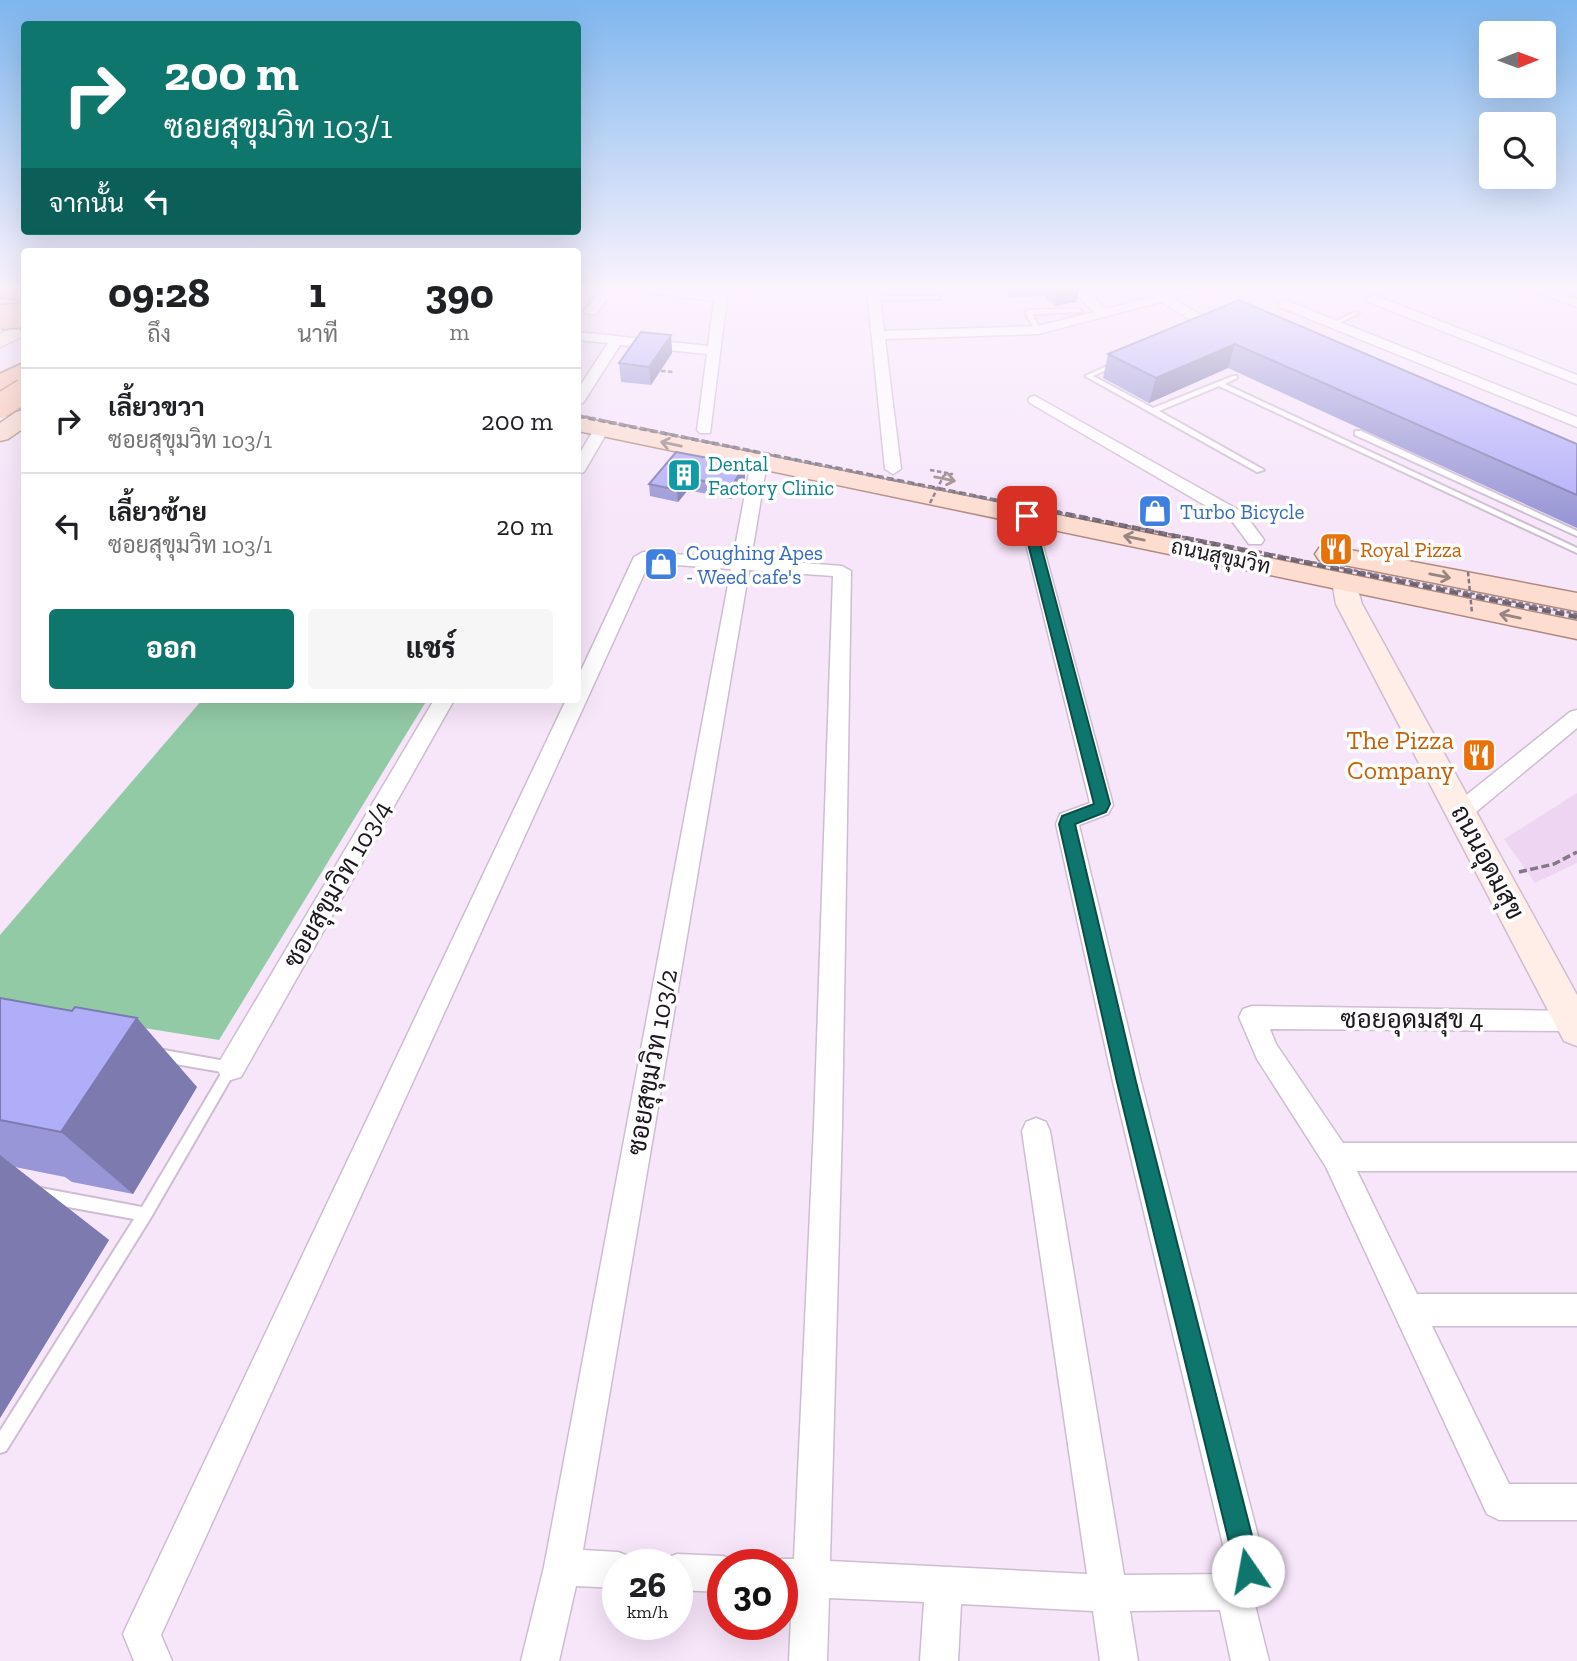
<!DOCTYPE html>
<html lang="th">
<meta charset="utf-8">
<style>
body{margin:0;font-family:"Zilla Slab",Sarabun,serif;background:#f6f6f6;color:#202124;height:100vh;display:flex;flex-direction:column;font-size:26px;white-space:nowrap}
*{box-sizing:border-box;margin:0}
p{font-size:23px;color:#757577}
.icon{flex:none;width:38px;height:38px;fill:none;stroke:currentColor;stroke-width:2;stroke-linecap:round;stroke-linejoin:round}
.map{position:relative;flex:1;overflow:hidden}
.sheet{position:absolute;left:21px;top:248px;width:560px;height:455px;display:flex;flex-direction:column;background:#fff;border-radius:7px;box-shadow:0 7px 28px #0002}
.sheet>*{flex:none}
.top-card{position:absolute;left:21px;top:21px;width:560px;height:214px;border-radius:7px;box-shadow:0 7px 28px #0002;background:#0f766e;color:#fff;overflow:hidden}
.needle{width:46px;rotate:89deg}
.fabs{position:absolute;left:1479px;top:21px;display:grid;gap:14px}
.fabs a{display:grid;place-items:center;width:77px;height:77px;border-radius:7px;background:#fff;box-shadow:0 7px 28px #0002;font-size:35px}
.speed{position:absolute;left:602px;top:1549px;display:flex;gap:14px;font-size:35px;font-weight:700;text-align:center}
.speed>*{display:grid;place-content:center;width:91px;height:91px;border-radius:50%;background:#fff;box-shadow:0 7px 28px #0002;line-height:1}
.speed small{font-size:18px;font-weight:400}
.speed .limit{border:10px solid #d22;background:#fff;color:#111}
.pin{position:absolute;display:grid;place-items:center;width:60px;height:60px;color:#fff;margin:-30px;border-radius:14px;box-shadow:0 4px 10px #0006}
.me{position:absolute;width:77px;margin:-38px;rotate:348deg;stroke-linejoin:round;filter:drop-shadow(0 0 5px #0008)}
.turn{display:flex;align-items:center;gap:24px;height:147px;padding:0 28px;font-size:32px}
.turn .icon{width:91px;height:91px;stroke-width:2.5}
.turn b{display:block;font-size:49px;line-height:60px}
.then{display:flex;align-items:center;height:66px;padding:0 28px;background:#0003;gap:14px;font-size:26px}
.eta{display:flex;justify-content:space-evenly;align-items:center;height:119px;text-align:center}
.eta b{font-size:42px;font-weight:800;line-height:49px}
.button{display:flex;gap:14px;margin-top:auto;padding:14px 28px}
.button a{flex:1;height:80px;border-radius:7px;background:#0f766e;color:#fff;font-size:28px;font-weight:800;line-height:80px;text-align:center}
.button a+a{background:#f6f6f6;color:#202124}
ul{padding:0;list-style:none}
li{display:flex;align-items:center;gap:21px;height:105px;padding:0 28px;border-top:2px solid #e0e0e0}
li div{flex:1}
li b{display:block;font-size:26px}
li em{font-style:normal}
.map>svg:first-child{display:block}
.built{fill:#eed6f2}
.green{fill:#92caa6}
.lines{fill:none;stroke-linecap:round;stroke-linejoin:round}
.lane-casing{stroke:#cebdd1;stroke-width:4}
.street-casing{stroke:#cebdd1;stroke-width:3}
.secondary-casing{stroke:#cebdd1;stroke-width:3}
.primary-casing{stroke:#ae897d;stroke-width:3}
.highway-casing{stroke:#ae897d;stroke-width:4}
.path-far1{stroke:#847886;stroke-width:2.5;stroke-dasharray:4.5 2.5;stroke-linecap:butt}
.path{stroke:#847886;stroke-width:3.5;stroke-dasharray:8 3.5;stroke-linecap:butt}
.lane{fill:#fff;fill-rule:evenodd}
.street{fill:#fff;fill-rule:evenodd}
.secondary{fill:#feeee7;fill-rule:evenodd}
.primary{fill:#fdddd0;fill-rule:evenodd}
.highway{fill:#fcc7b0;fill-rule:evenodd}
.rail-far1{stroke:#6e6470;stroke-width:3.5;stroke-dasharray:7 3.5;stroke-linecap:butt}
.rail{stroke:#6e6470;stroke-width:4.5;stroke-dasharray:9 4.5;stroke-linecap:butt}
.highway-bridge-casing{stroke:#ae897d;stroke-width:27;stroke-linecap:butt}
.path-bridge{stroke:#847886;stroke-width:2.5;stroke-dasharray:4.5 2.5;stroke-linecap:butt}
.highway-bridge{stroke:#fcc7b0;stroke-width:24}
.wall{fill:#9896d6}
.shaded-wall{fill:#7c7aae}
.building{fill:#b1aef9;stroke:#7c7aae;stroke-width:2}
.oneway{stroke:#988480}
.route{fill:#0f766e;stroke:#0a4d48;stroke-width:2}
.labels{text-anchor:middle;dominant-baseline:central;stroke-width:7;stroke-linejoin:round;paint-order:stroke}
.far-culture-label{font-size:21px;fill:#0d838f;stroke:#fff;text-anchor:start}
.far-shop-label{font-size:21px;fill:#366cbe;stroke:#fff;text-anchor:start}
.far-food-label{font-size:21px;fill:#c56008;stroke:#fff;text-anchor:start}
.far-street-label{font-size:21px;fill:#1d171e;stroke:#fff}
.food-label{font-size:26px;fill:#c56008;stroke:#fff;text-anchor:end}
.street-label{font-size:26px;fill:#1d171e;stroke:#fff}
</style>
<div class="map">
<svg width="1577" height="1661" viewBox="0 0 1577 1661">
<rect width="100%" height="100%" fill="#f7e5fa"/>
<polygon class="built" points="1577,793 1577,863 1535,883 1504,839"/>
<polygon class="green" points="202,700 427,700 219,1040 0,1005 0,935"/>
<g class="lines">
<g class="lane-casing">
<g id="lane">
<polygon points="937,296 940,298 939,299 874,300 871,298 874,296"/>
<polygon points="1079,309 1082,311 1081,312 1032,314 1041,330 1038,332 1035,330 1025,312 1028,310"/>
<polygon points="1354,312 1359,313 1336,325 1331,324"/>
<polygon points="1114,363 1119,364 1093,376 1153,408 1233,376 1237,376 1237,378 1225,384 1577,548 1577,553 1219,386 1159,411 1264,470 1257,472 1085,376"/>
<polygon points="1355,431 1361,431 1577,531 1577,536 1355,435"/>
<polygon points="158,1049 231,1062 235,1064 237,1068 150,1219 6,1451 0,1453 0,1431 134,1219 41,1202 36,1200 34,1195 36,1190 41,1188 142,1207 222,1072 158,1061 154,1059 152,1055 154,1051"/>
</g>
</g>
<g class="street-casing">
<g id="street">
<polygon points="601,289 614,289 596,314 586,314 584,311"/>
<polygon points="645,289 681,289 715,293 716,289 728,289 710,433 700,433 697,430 707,354 620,345 583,403 578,404 578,389 608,343 578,340 578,332 708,346 714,301 651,293"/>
<path d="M867 289H879L884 331 1038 326 1094 312 1071 289H1085L1106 309 1152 297 1150 294 1156 290C1170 295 1188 289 1204 289L1174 299 1209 320 1207 323H1197L1161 302 1038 334 885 339 901 469 893 474 885 469Z"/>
<polygon points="1530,289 1549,289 1577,299 1577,307"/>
<polygon points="1374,295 1577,375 1577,384 1369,302 1367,299"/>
<polygon points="1285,300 1577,417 1577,427 1280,307 1278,304"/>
<polygon points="1035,396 1244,513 1264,540 1261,544 1249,544 1232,521 1030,403 1028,400 1030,397"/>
<polygon points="601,424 609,429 584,472 578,474 578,456 596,426"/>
<polygon points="759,457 767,462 751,559 842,566 851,571 842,1126 830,1561 1087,1574 1022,1131 1026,1122 1036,1118 1046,1122 1050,1131 1124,1575 1230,1574 1113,1082 1056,824 1060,814 1090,803 1019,516 1027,511 1035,516 1113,805 1108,814 1079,825 1141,1082 1267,1571 1260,1598 1254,1601 1269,1661 1231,1661 1220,1610 1130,1611 1138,1661 1100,1661 1093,1611 961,1604 958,1661 920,1661 924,1602 829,1598 827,1661 789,1661 792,1596 782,1595 782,1564 769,1564 782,1559 794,1559 814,1126 833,576 749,570 583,1550 618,1552 631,1557 634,1564 618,1564 618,1588 576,1586 559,1661 521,1661 544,1567 731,569 649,563 161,1635 172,1661 134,1661 123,1634 129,1621 566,700 578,700 578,677 634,557 643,552 733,558 751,462"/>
<polygon points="434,700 454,700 241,1077 231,1080 221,1077 217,1068 221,1059"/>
<polygon points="1577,710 1577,728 1470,817 1462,819 1454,817 1451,811 1454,805 1570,712"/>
<polygon points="1252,1006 1577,1011 1577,1029 1571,1031 1270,1029 1276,1044 1343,1143 1577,1143 1577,1171 1357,1171 1417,1294 1577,1294 1577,1326 1432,1326 1509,1484 1577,1484 1577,1520 1499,1520 1487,1514 1326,1167 1257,1059 1239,1017 1243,1009"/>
<polygon points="677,1554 723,1556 736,1561 737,1564 723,1564 723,1592 677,1590 677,1564 662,1564 664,1559"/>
</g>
</g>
<g class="secondary-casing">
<g id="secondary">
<polygon points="24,323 24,336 0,347 0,334"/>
<polygon points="1345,574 1354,577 1362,604 1577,995 1577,1046 1564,1041 1336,604 1332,582 1336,577"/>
</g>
</g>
<g class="primary-casing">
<g id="primary">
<polygon points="24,410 24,428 8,439 0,441 0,423 16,412"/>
<polygon points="578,417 1577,621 1577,639 578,431"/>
<polygon points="1329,546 1577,593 1577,611 1319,560 1315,554 1319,548"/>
</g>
</g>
<g class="highway-casing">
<g id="highway">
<polygon points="0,289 24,289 24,300 0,297"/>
<polygon points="24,363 24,380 0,391 0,374"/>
</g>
</g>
<g class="path-far1">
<polyline points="661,371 674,372"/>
<polyline points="930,470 952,474 944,475"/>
</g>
<polyline class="path" points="1519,872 1554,864 1577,852"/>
<use href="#lane" class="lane"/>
<use href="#street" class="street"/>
<use href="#secondary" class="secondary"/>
<use href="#primary" class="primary"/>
<use href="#highway" class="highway"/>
<g class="rail-far1">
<polyline points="0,323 24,330"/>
<polyline points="578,416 1035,508"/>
</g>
<polyline class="rail" points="1026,506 1577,617"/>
<g class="highway-bridge-casing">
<g id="highway-bridge">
<polyline points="0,317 24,315"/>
<polyline points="0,406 24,391"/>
</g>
</g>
<g class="path-bridge">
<polyline points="578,415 872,476 1577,614"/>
<polyline points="930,503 944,475"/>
<polyline points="1468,572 1472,613"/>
</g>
<use href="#highway-bridge" class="highway-bridge"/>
</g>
<g class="wall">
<polygon points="890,289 920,289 920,290 891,290"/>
<polygon points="1008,289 1079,289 1077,302 1054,306 1045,296 1009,298"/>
<polygon points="1239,300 1577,444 1577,528 1228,368 1149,403 1103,378 1108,354"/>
<polygon points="671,335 672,353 651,385 621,382 619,363"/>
<polygon points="745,465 745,478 731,499 688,490 678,502 650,496 649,484"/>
<polygon points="0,998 197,1087 133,1194 72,1182 65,1177 15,1167 109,1240 0,1418"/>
</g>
<g class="shaded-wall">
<polygon points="1057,289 1079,289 1077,302 1054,306"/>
<polygon points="671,335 672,353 651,385 649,367"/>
<polygon points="1235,344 1228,368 1149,403 1156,378"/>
<polygon points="745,465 745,478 731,499 731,487"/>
<polygon points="687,477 688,490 678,502 677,490"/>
<polygon points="137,1018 197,1087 133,1194 61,1132"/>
<polygon points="0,1155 109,1240 0,1418"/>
</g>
<g class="building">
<polygon points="1239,300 1577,444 1577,495 1235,344 1156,378 1108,354"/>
<polygon points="641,332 671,335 649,367 619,363"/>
<polygon points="676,452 745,465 731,487 687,477 677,490 649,484"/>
<polygon points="0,998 72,1011 75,1007 137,1018 61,1132 0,1120"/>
</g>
<defs><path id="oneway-shaft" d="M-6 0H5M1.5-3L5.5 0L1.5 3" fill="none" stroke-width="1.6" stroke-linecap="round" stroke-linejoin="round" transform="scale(1.75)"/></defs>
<g class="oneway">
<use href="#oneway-shaft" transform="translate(671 444) rotate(-168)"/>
<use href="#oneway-shaft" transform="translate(945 479) rotate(11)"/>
<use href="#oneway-shaft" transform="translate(1134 538) rotate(-168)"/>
<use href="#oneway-shaft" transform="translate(1440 576) rotate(11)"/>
<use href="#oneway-shaft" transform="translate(1510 616) rotate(-168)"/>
</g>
<linearGradient id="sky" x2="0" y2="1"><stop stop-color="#7eb6ee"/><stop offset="0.55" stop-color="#fbf3fd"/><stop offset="1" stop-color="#fbf3fd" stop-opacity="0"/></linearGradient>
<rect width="1577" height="522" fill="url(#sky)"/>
<polygon class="route" points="1027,513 1033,516 1110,804 1106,812 1075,824 1136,1082 1261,1571 1257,1580 1248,1583 1239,1580 1236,1571 1117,1082 1059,824 1062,816 1094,804 1021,516"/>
<defs>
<g id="building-square" transform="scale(1.75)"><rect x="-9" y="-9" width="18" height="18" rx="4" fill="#0f9aa8" stroke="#fff"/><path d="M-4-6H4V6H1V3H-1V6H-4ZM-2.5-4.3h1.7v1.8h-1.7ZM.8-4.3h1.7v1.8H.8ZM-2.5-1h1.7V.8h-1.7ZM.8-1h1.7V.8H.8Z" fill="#fff"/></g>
<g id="shop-square" transform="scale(1.75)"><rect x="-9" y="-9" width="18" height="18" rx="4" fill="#3f7fe0" stroke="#fff"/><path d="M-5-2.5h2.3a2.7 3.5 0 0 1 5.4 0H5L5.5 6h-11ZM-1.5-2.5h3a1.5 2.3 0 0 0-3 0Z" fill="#fff"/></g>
<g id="restaurant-square" transform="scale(1.75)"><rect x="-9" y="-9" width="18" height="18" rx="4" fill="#e8710a" stroke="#fff"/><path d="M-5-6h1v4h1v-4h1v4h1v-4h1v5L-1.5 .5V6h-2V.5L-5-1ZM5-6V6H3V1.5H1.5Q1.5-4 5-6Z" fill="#fff"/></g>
</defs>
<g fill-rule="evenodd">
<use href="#building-square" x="684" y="475"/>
<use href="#shop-square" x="1155" y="511"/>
<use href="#restaurant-square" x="1336" y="549"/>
<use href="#shop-square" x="661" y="564"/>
<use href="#restaurant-square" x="1479" y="755"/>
</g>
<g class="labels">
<g class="far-culture-label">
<text x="708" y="463">Dental<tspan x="708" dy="24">Factory Clinic</tspan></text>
</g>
<g class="far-shop-label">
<text x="1180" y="511">Turbo Bicycle</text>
<text x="686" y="552">Coughing Apes<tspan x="686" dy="24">- Weed cafe's</tspan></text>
</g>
<g class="far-food-label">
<text x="1360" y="549">Royal Pizza</text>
</g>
<g class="far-street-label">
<text transform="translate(1221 556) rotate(12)">ถนนสุขุมวิท</text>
</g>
<g class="food-label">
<text x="1454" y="740">The Pizza<tspan x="1454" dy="30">Company</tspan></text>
</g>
<g class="street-label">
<text transform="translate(1488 862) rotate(62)">ถนนอุดมสุข</text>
<text transform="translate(337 884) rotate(-60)">ซอยสุขุมวิท 103/4</text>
<text x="1412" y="1019">ซอยอุดมสุข 4</text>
<text transform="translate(652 1062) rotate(-80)">ซอยสุขุมวิท 103/2</text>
</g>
</g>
</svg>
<div class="fabs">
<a><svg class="needle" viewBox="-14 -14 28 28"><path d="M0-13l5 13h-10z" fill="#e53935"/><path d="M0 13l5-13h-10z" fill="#757577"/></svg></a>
<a><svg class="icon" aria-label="search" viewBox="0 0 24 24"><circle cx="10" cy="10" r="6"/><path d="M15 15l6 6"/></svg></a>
</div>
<div class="speed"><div>26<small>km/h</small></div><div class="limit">30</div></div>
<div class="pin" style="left:1027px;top:516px;background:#d93025"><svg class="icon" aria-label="arrive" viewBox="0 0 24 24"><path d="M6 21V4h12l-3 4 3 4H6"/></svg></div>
<svg class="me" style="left:1248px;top:1571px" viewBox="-20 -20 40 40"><circle r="19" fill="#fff"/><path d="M0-13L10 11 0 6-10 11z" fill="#0f766e"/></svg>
<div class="top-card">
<div class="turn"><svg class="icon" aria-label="right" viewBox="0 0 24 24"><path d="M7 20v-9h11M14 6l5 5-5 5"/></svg><div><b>200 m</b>ซอยสุขุมวิท 103/1</div></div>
<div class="then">จากนั้น<svg class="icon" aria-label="left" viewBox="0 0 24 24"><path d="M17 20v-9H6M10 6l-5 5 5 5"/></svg></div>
</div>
<section class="sheet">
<div class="eta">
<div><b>09:28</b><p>ถึง</p></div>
<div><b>1</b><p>นาที</p></div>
<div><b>390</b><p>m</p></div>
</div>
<ul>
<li><svg class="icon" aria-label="right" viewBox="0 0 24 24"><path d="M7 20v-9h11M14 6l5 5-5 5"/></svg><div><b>เลี้ยวขวา</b><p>ซอยสุขุมวิท 103/1</p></div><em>200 m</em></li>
<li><svg class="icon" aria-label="left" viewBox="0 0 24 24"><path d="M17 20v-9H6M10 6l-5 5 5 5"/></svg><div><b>เลี้ยวซ้าย</b><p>ซอยสุขุมวิท 103/1</p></div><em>20 m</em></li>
</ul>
<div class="button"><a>ออก</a><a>แชร์</a></div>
</section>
</div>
